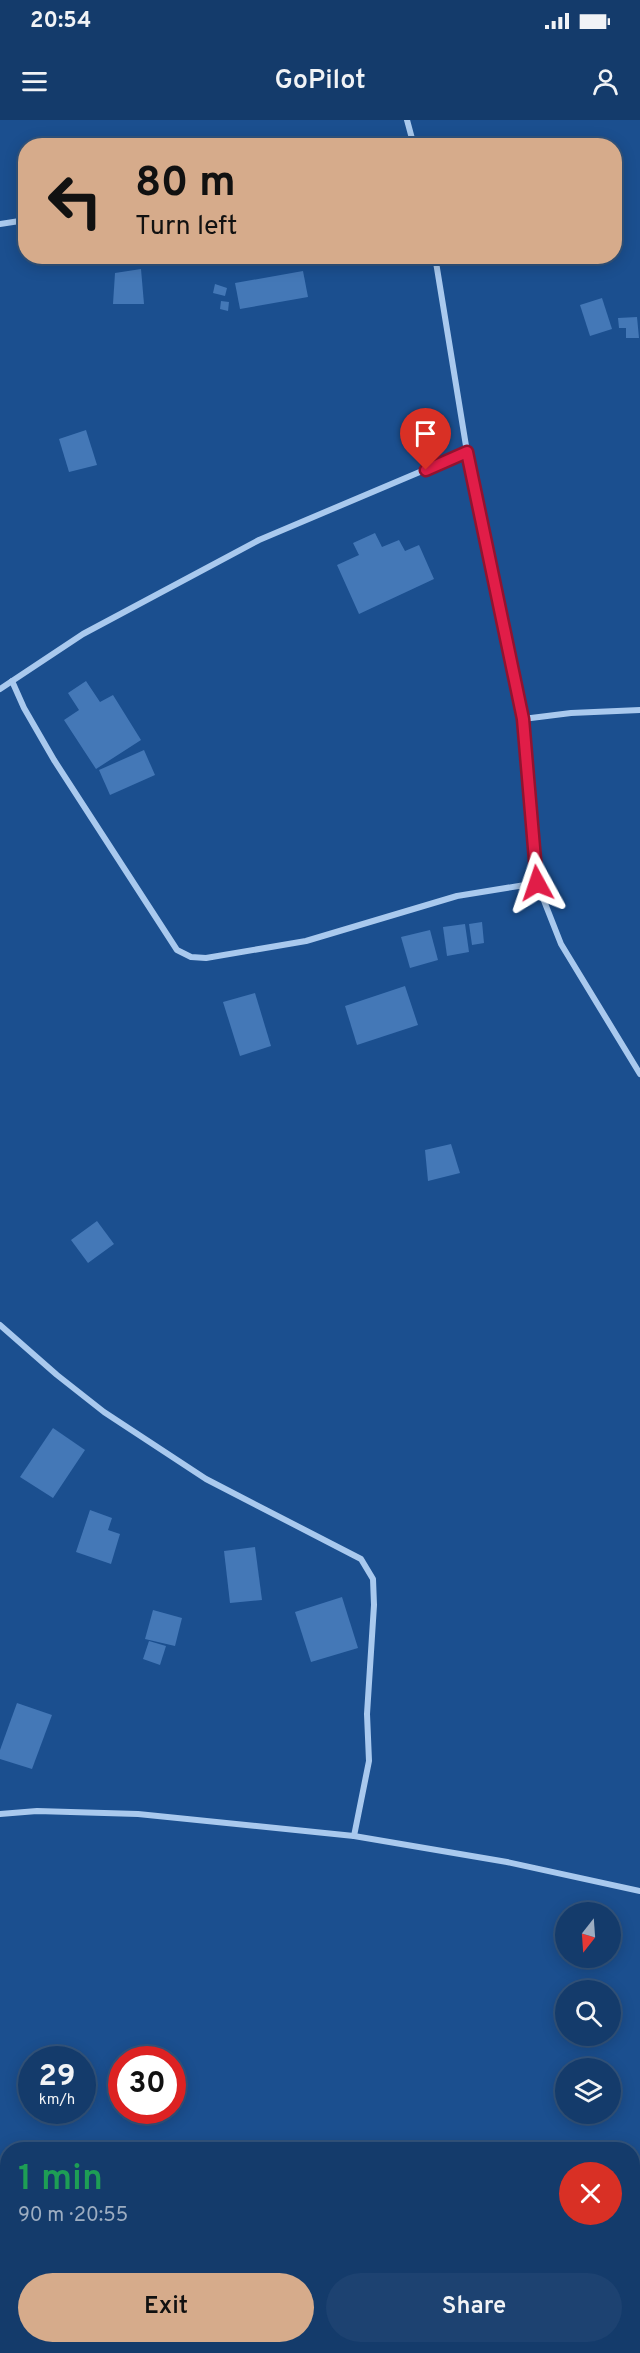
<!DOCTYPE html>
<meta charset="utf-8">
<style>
body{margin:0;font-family:Overpass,sans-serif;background:#1d4271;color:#f1f3f6;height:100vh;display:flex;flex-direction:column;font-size:22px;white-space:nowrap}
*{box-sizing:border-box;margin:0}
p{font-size:20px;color:#9dadc1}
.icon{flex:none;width:33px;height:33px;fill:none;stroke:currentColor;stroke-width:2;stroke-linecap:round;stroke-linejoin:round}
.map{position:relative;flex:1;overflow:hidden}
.details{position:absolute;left:0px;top:2022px;width:640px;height:212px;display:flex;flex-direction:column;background:#143b6b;border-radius:24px 24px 0 0;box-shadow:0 3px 15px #0003,0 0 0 2px #33557e}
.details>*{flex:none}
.banner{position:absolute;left:18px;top:18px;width:604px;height:126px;border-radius:24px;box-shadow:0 3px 15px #0003,0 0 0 2px #33557e;background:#d6ab8b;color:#111;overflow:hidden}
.needle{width:39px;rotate:197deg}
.controls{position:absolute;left:555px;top:1782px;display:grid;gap:12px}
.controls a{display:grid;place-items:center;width:66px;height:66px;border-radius:50%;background:#143b6b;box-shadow:0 3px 15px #0003,0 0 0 2px #33557e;font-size:30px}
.speed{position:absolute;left:18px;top:1926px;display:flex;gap:12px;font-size:30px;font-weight:700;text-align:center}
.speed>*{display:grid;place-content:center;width:78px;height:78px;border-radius:50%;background:#143b6b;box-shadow:0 3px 15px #0003,0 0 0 2px #33557e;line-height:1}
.speed small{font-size:15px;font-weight:400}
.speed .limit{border:9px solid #d22;background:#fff;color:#111}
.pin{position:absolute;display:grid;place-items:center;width:51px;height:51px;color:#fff;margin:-62px -26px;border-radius:50% 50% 50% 0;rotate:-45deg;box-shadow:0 0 6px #0007}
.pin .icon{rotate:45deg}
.me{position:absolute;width:66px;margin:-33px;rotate:355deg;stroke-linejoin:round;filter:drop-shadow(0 0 4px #0008)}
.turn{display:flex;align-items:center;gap:21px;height:126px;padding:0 18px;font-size:27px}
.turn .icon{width:78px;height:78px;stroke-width:2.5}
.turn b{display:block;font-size:42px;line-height:51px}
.round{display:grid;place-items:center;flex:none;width:63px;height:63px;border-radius:32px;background:#1d4271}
.head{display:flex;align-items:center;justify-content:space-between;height:102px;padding:0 18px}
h1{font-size:36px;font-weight:600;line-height:45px;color:#1e9e55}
.button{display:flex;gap:12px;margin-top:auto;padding:12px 18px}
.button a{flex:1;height:69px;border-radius:36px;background:#d6ab8b;color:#111;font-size:24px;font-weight:600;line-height:69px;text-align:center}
.button a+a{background:#1d4271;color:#f1f3f6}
.status{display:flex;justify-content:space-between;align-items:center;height:42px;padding:0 30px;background:#143b6b;direction:ltr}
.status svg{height:16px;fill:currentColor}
header{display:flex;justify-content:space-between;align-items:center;height:78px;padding:0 18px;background:#143b6b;font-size:27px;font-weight:600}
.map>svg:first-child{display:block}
.building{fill:#4478b7}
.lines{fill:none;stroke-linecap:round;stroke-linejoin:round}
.street{stroke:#a9c9ee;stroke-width:6}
.route-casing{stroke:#92132f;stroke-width:15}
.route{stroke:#e11d48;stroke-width:10}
</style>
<div class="status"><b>20:54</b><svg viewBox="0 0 49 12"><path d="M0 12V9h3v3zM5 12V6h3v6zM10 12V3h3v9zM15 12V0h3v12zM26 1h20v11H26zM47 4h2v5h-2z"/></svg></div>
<header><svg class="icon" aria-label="menu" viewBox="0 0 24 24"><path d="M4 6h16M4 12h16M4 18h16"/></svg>GoPilot<svg class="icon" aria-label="person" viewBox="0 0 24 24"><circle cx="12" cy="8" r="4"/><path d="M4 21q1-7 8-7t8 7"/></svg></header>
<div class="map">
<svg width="640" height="2233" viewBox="0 0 640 2233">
<rect width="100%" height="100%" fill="#1b4f8f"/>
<g class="building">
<polygon points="75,16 75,26 38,26 37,19"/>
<polygon points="141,149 144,184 113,184 115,153"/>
<polygon points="303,151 308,177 240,189 235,163"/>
<polygon points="215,164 227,168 225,176 213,173"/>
<polygon points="602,178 612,209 590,216 580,185"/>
<polygon points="221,181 229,182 228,191 220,189"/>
<polygon points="637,197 639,218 626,218 626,208 619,208 618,198"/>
<polygon points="86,310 97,345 69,352 59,319"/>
<polygon points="375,413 382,427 399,420 405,431 419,425 434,459 359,494 337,445 359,435 353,423"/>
<polygon points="86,561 100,582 113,575 141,620 96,649 64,600 79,590 68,573"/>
<polygon points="144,630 155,655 110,675 99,650"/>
<polygon points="482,802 484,823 472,825 469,804"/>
<polygon points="465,804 469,832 447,836 443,807"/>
<polygon points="430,810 438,840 410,848 401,817"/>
<polygon points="405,866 418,905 357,925 345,886"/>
<polygon points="255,873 271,926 240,936 223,882"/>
<polygon points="451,1024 460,1053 428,1061 425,1030"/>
<polygon points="97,1101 114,1124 88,1143 71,1120"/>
<polygon points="53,1308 85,1330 53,1378 20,1357"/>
<polygon points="90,1390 112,1398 108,1410 120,1414 111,1444 76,1432"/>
<polygon points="255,1427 262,1480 230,1483 224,1431"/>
<polygon points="342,1477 358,1528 311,1542 295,1492"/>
<polygon points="153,1490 182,1498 175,1526 145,1519"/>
<polygon points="149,1521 166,1526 160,1545 143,1539"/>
<polygon points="17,1583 52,1595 32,1649 0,1639 0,1630"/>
</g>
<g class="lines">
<g class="street">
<polyline points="407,0 414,26"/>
<polyline points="0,104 26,100"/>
<polyline points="435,136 467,332 523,599 537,763 561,824 640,954"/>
<polyline points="12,561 24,588 54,640 177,830 191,837 206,838 306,821 457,776 537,763"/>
<polyline points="0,569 83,514 259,420 467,332"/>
<polyline points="523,599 571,593 640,590"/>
<polyline points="0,1205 57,1255 104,1292 206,1359 361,1439 373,1459 374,1485 367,1594 369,1641 354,1716"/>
<polyline points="0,1694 37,1691 138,1694 354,1716 507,1742 640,1771"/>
</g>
</g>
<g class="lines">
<g class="route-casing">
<polyline id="route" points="426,350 467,332 523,599 537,763"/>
</g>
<use href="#route" class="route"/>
</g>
</svg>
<div class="controls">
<a><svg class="needle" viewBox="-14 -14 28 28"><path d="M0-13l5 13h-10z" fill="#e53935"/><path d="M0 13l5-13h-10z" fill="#9dadc1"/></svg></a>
<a><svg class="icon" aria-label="search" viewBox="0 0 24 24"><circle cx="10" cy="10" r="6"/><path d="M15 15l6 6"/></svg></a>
<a><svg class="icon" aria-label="layers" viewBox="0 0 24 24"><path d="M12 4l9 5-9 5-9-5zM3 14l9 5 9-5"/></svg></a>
</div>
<div class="speed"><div>29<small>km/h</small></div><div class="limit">30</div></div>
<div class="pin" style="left:426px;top:350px;background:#d93025"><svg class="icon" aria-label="arrive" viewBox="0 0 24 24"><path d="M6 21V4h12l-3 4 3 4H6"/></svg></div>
<svg class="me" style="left:537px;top:763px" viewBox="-20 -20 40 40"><path d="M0-17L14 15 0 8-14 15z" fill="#e11d48" stroke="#fff" stroke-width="4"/></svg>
<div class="banner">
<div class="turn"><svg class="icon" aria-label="left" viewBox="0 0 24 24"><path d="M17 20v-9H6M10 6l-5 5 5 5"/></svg><div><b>80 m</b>Turn left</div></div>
</div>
<section class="details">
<div class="head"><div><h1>1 min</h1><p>90 m · 20:55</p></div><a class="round" style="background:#d93025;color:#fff"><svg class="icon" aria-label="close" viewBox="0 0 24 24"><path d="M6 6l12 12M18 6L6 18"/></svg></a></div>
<div class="button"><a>Exit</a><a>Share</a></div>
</section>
</div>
